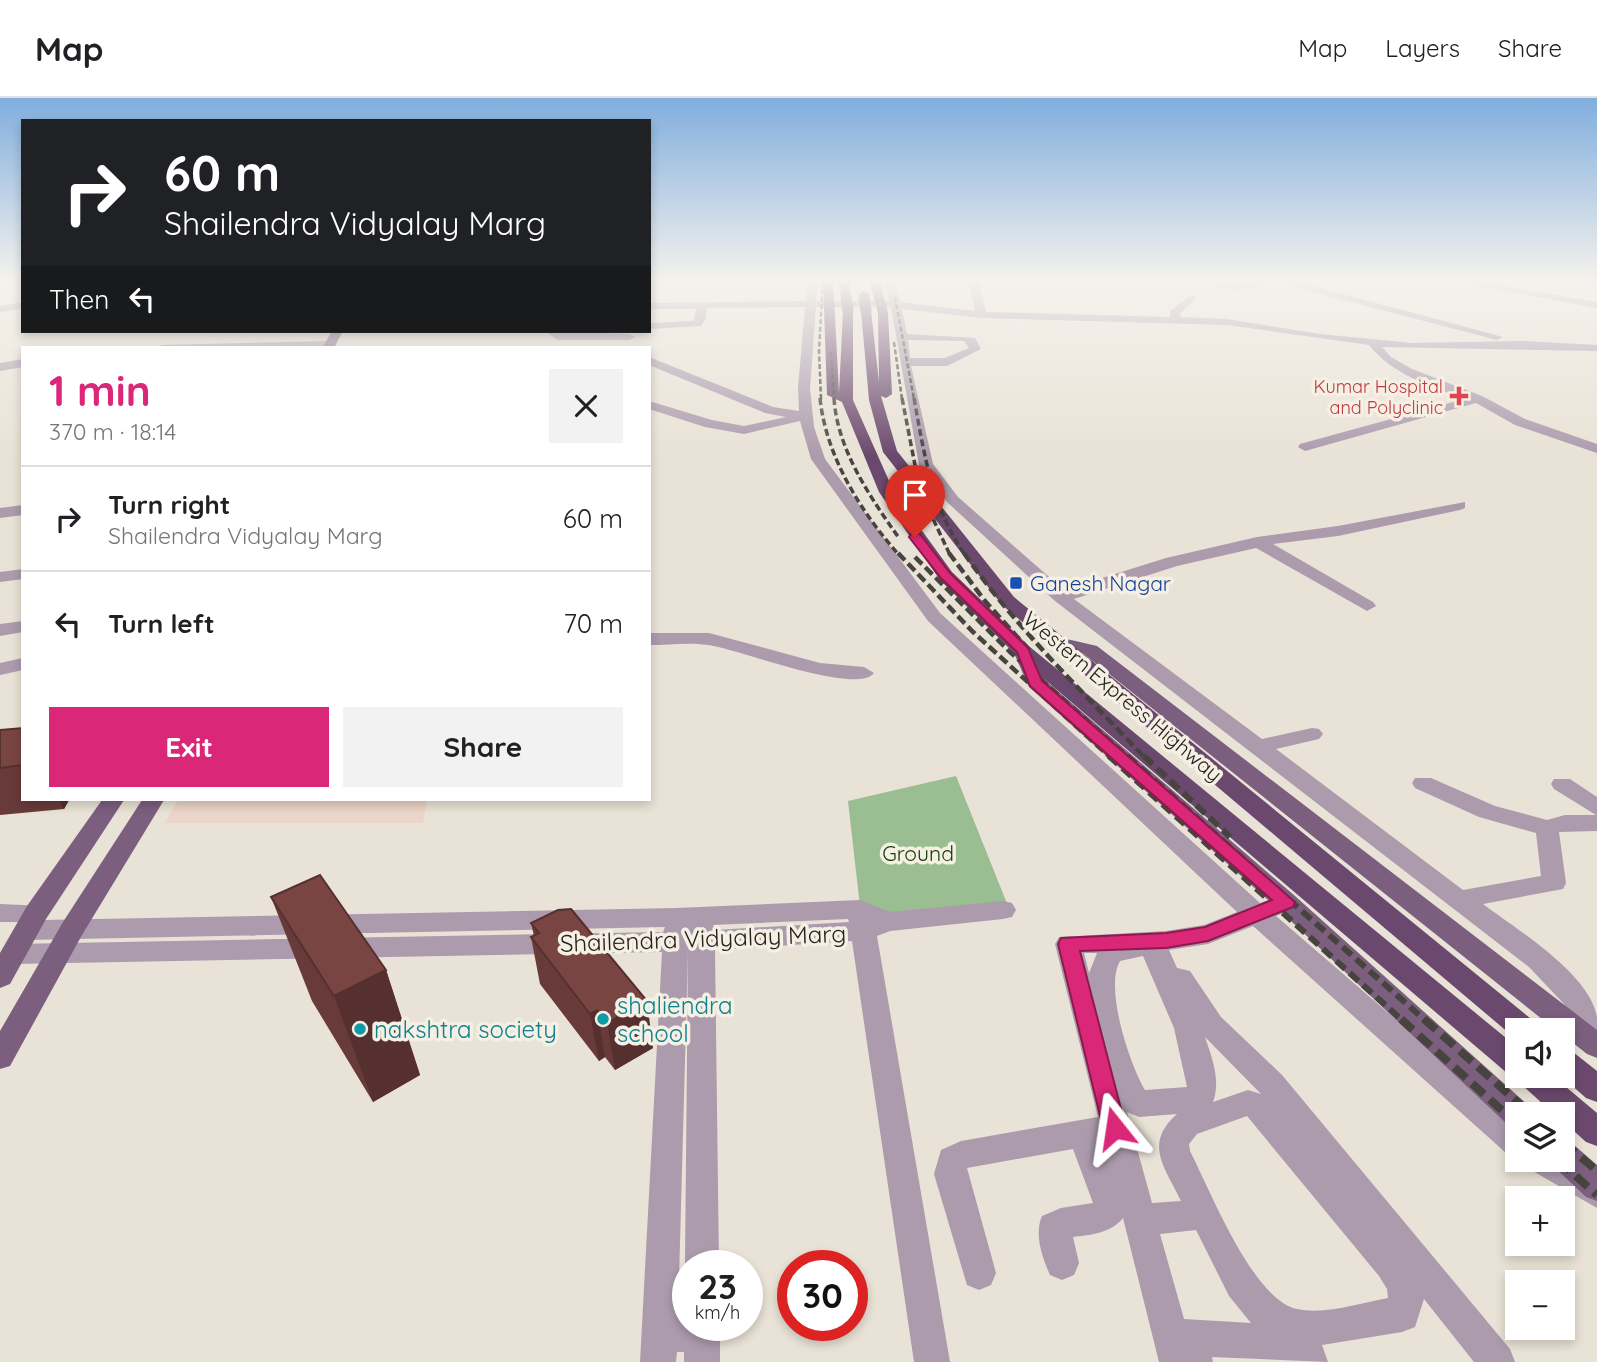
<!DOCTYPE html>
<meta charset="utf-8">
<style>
body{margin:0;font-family:Quicksand,sans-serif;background:#f2f2f2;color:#202124;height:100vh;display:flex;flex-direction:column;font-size:26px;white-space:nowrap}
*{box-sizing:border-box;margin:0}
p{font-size:23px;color:#757577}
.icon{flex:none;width:38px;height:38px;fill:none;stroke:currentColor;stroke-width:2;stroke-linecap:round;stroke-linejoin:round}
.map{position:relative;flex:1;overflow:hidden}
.panel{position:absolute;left:21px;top:248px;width:630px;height:455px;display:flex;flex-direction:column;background:#fff;border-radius:0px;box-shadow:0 4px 10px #0003}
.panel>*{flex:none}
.guide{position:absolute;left:21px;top:21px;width:630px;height:214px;border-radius:0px;box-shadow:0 4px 10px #0003;background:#202124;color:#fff;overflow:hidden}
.tools{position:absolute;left:1505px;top:920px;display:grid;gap:14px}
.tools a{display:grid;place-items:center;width:70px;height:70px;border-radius:0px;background:#fff;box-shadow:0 4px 10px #0003;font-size:35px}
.speed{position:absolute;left:672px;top:1152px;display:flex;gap:14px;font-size:35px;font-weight:700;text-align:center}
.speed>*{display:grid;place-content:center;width:91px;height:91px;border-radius:50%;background:#fff;box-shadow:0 4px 10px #0003;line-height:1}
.speed small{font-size:18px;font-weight:400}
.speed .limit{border:10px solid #d22;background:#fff;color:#111}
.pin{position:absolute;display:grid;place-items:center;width:60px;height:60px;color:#fff;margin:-72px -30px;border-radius:50% 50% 50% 0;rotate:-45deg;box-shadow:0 0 7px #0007}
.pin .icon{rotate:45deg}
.me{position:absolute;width:77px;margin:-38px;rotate:345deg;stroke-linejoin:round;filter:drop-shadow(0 0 5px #0008)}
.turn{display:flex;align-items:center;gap:24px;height:147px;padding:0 28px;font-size:32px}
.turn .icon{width:91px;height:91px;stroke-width:2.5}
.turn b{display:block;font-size:49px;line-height:60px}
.then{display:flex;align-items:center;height:66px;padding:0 28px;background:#0003;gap:14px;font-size:26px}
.round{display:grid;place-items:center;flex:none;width:74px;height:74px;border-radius:0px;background:#f2f2f2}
.overview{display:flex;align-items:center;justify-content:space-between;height:119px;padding:0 28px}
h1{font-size:42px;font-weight:700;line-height:52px;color:#db2777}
.action{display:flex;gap:14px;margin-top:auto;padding:14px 28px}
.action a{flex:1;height:80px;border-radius:0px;background:#db2777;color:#fff;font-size:28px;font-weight:700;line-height:80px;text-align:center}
.action a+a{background:#f2f2f2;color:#202124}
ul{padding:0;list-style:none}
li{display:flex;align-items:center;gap:21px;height:105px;padding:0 28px;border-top:2px solid #e0e0e0}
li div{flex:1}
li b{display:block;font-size:26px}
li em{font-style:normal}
header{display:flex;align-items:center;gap:42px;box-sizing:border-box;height:98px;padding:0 35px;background:#fff;border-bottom:2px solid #e0e0e0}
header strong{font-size:33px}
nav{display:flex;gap:38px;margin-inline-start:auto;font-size:24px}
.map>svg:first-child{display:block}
.commercial{fill:#ebd4c8}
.green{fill:#9abd91}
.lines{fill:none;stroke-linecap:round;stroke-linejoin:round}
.minor{fill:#ac9bad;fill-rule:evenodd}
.major{fill:#7c5f7f;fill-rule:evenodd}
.highway{fill:#6b496e;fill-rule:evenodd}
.rail-far4{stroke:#47433e;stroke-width:2.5;stroke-dasharray:5 2.5;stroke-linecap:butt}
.rail-far3{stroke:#47433e;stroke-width:3.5;stroke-dasharray:7 3.5;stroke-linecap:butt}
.rail-far2{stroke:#47433e;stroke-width:4.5;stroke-dasharray:10 4.5;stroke-linecap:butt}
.rail-far1{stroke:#47433e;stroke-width:6;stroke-dasharray:12 6;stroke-linecap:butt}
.rail{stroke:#47433e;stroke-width:8;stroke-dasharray:16 8;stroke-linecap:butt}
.highway-bridge{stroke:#6b496e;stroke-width:11}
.wall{fill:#683b3a}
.shaded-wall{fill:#55302f}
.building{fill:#794543;stroke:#55302f;stroke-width:2}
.route{fill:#db2777;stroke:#8e194d;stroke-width:2}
.health-dot{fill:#e0444e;stroke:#f6efe4;stroke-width:2.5}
.transit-dot{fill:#1a4fb4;stroke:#f6efe4;stroke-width:2.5}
.culture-dot{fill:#0f9aa8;stroke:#f6efe4;stroke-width:2.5}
.labels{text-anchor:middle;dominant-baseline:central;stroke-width:7;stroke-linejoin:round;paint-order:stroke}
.far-health-label{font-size:18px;fill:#be3a42;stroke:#f6efe4;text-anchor:end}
.transit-label{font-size:21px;fill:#164399;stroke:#f6efe4;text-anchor:start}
.street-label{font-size:21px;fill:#272420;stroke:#f6efe4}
.park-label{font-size:21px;fill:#0f3d00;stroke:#f6efe4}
.near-street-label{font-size:24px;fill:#272420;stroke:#f6efe4}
.near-culture-label{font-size:24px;fill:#0d838f;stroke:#f6efe4;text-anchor:start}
</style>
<header>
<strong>Map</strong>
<nav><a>Map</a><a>Layers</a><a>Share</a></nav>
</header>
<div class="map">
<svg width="1597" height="1264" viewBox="0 0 1597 1264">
<rect width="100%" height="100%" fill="#e9e2d6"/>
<polygon class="commercial" points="178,702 427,702 423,725 165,725"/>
<polygon class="green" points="956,678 1008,808 862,826 848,703"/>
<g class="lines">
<g class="minor">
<path d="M808 181H818L816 203H889L884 181H894L900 204 975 213 968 181H978L986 214 1170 219V213L1191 197 1196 200 1180 216 1181 219 1227 221 1320 236 1412 245 1523 243 1597 247V253L1382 249 1391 259 1412 271 1482 298 1525 321 1597 346V355L1515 327 1476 305 1305 353 1298 349 1300 346 1464 301C1429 287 1393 277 1369 247L1227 227 981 220 902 211 907 236 975 240 981 251 947 268H911L933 366 958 399 1064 492 1166 460 1257 439 1338 428 1465 404V410L1460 412 1338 438 1273 446 1373 504 1376 508 1367 513 1256 450 1177 468 1074 501 1262 641 1312 630 1319 631 1323 636 1319 641 1276 651 1463 792 1541 778 1536 735 1479 719 1415 690 1412 685 1415 680H1431L1495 708 1547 722 1565 717H1596L1554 691 1551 686 1554 681H1570L1597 699V733L1559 734 1566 785 1563 791 1483 806C1516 831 1590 876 1597 919 1597 931 1597 945 1597 957L1584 954 1564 906 1529 869 1055 503 948 405 919 367 891 209H816L810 290 814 329 825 361 940 515 1260 805 1286 795 1295 798 1299 804 1295 810 1276 818 1517 1026V1059L1506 1055 1253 828 1208 846 1169 852 1177 870 1190 873 1221 919 1282 977 1510 1251 1515 1264H1474L1424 1201 1415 1229 1402 1234 1322 1247 1328 1264 1212 1259 1213 1264H1159L1123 1120C1111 1135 1091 1137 1073 1139L1079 1165 1074 1177 1062 1182 1050 1177C1042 1159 1034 1136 1042 1118L1061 1110 1093 1105 1073 1051 967 1070 996 1175 991 1187 979 1192 967 1187 934 1076 941 1052 961 1043 1098 1019 1055 846 1059 839 1166 833 1204 827 1237 814 928 523 811 361 800 323 744 336 705 329 649 311V303L712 322 744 328 786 319 765 315 649 267V259L773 309 799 313 798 290 805 209 707 210 706 220 701 228 649 231V225L694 223 696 211H649V205L806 203ZM908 242 964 243 969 250 945 260H910ZM1084 855H1097L1089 875ZM1143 858 1174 930 1187 989 1145 992C1130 967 1104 890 1120 863ZM1205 939 1260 995 1261 996 1248 992 1213 1004C1221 982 1212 960 1205 939ZM1127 1014 1139 1019 1177 1016C1143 1046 1165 1069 1181 1103L1152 1105ZM1247 1018 1379 1178 1387 1191 1388 1200C1360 1205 1326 1217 1297 1211 1253 1202 1210 1092 1190 1053L1189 1046 1197 1036ZM1196 1132 1229 1198 1251 1225 1184 1221 1160 1136Z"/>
<polygon points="1185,181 1237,187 1262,181 1287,181 1503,239 1497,242 1274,184 1237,193"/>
<polygon points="1441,181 1462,181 1597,204 1597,210"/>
<polygon points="1590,181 1597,181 1597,184 1592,183"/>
<polygon points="23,204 23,210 0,214 0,208"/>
<polygon points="545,233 629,236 635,239 629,242 558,242"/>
<polygon points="330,243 336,246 334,248 156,250 162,247"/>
<polygon points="23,261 23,269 0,273 0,265"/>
<polygon points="23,407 23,417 0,420 0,410"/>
<polygon points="23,471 23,481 0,484 0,474"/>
<polygon points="23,523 23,534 0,538 0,526"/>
<path d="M649 535H709L820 565 864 569 874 575C857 598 736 550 708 547 689 544 668 547 649 547Z"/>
<polygon points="23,560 23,572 0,577 0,565"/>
<path d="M860 802 890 814 1003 803 1012 805 1016 812 1012 819 1003 821 890 833 877 838 950 1264H914L852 843 715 852 719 1167H688V1174L685 1167 688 853 678 1218H688V1227H720V1264H684V1254H677L676 1264H640L662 854 13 866 4 863 0 856 4 849 13 846 663 834 665 829 27 842 18 839 14 832 21 824H0V806L45 808 49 815 44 822 676 810ZM848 821 849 824 715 832 713 827Z"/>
<polygon points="1563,1057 1597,1078 1597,1110 1531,1072 1526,1062 1563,1062"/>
</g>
<g class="major">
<polygon points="332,233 343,233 334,250 322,250"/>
<polygon points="1058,539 1097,548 1597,932 1597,960 1587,956 1563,937 1563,933 1557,933 1084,556 1051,549 1049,545"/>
<polygon points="1023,547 1033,553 1045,582 1295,798 1529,1008 1533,1017 1517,1017 1517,1030 1507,1026 1277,810 1029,589 1013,553"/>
<polygon points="102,702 124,702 46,821 10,886 0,890 0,855 27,808"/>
<polygon points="142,702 164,702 82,837 10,968 0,971 0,933 63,824"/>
<polygon points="1563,1043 1574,1047 1597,1067 1597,1103 1586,1099 1552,1067 1550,1062 1563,1062"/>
</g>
<g class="highway">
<polygon points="823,181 833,181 839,295 843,213 848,210 853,213 853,302 894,394 952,474 1030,549 1517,949 1517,978 1507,975 1016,557 940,482 879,394 842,304 827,297"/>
<polygon points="839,181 849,181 850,201 841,199"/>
<polygon points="869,181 879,181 888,215 892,296 886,300 881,298 897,353 1014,499 1536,925 1540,933 1517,933 1516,941 1002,507 883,354 869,302 861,213 866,210 871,213 879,284 878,215"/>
<polygon points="1563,951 1573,954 1597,973 1597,1004 1586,1000 1561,978"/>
<polygon points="1517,978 1553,978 1597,1015 1597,1048 1586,1044 1563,1023 1563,1017 1555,1017 1522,987"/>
</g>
<g class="rail-far4">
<polyline points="895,199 914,301"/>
<polyline points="894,244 902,301"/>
<polyline points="831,254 834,301"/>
<polyline points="821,301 819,253 823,181"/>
</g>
<g class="rail-far3">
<path d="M820 300C826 359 861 414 899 457"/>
<path d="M834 300C837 351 870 399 899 440"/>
<polyline points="902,300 920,393 950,457"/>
<path d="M914 300C924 356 932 409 965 457"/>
</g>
<g class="rail-far2">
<polyline points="898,455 972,533 1111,660"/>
<polyline points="949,455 985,503 1029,552"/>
<path d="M964 455C1016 530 1083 594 1145 660"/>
<polyline points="915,459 1010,554 1129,660"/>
</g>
<g class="rail-far1">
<polyline points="1109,658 1403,923"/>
<polyline points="1127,658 1426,923"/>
<polyline points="1144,658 1230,739"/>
</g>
<g class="rail">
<polyline points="1401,921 1517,1026"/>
<polyline points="1424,921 1532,1017"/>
<polyline points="1563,1044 1597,1073"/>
<polyline points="1558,1062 1597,1097"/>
</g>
<g class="highway-bridge">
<polyline points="846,199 848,213"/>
<polyline points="864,199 866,213"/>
</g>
</g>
<g class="wall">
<polygon points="23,630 23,702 69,702 64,711 0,717 0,632"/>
<polygon points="271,799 386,872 420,977 373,1004 312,903"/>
<polygon points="531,825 653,950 615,972 605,959 599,963 540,886 531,839 534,838"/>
</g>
<g class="shaded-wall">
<polygon points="59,702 69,702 64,711"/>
<polygon points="386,872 420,977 373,1004 334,898"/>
<polygon points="647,903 653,950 615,972 607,925"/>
<polygon points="597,912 605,959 599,963 590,916"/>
</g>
<g class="building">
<polygon points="23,630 23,667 0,670 0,632"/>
<polygon points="320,777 386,872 334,898 271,799"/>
<polygon points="571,811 647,903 607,925 597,912 590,916 531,839 539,835 531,825 558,812"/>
</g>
<linearGradient id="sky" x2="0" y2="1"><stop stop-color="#80aede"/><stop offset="0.51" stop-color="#f5f2ed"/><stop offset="1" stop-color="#f5f2ed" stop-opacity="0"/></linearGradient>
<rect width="1597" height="358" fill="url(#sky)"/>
<polygon class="route" points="911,436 920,436 950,475 1028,550 1042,583 1295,804 1293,809 1208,843 1166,850 1080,853 1126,1030 1123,1038 1115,1041 1106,1038 1103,1030 1058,846 1061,840 1166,835 1205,829 1272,802 1030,588 1017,554 941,480 909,439"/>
<path class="health-dot" d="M1455.5 287.5h7v7h7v7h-7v7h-7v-7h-7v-7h7z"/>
<rect class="transit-dot" x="1009" y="478" width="14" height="14" rx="3.5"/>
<g class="culture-dot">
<circle cx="603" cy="921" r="7"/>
<circle cx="360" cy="931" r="7"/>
</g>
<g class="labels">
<g class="far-health-label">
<text x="1443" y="288">Kumar Hospital<tspan x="1443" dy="21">and Polyclinic</tspan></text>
</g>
<g class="transit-label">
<text x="1030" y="485">Ganesh Nagar</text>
</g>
<g class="street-label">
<text transform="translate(1123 598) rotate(40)">Western Express Highway</text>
</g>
<g class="park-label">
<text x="918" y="755">Ground</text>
</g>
<g class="near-street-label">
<text transform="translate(703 840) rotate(-2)">Shailendra Vidyalay Marg</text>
</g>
<g class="near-culture-label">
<text x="617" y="907">shaliendra<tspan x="617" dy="28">school</tspan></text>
<text x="374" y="931">nakshtra society</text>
</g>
</g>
</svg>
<div class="tools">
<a><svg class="icon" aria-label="sound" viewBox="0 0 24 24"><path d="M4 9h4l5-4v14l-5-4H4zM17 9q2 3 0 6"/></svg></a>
<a><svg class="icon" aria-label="layers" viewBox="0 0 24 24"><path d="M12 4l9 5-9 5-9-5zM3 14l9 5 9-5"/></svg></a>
<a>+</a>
<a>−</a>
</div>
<div class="speed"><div>23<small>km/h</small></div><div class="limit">30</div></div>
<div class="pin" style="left:915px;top:439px;background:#d93025"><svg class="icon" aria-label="arrive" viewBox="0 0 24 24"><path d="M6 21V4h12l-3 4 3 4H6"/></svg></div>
<svg class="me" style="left:1115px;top:1030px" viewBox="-20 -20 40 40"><path d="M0-17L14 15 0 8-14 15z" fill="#db2777" stroke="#fff" stroke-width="4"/></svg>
<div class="guide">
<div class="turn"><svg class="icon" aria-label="right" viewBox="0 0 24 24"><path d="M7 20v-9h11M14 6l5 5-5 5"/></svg><div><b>60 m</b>Shailendra Vidyalay Marg</div></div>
<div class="then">Then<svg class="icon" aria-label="left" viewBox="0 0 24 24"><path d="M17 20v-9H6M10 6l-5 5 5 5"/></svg></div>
</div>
<section class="panel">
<div class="overview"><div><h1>1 min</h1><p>370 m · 18:14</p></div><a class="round"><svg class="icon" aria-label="close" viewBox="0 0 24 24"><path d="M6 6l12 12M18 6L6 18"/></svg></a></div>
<ul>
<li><svg class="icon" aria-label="right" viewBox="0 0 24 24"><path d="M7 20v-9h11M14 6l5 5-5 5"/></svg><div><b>Turn right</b><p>Shailendra Vidyalay Marg</p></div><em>60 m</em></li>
<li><svg class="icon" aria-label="left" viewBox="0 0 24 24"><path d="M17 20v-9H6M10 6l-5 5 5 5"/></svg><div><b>Turn left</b></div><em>70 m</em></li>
</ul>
<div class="action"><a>Exit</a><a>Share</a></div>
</section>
</div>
